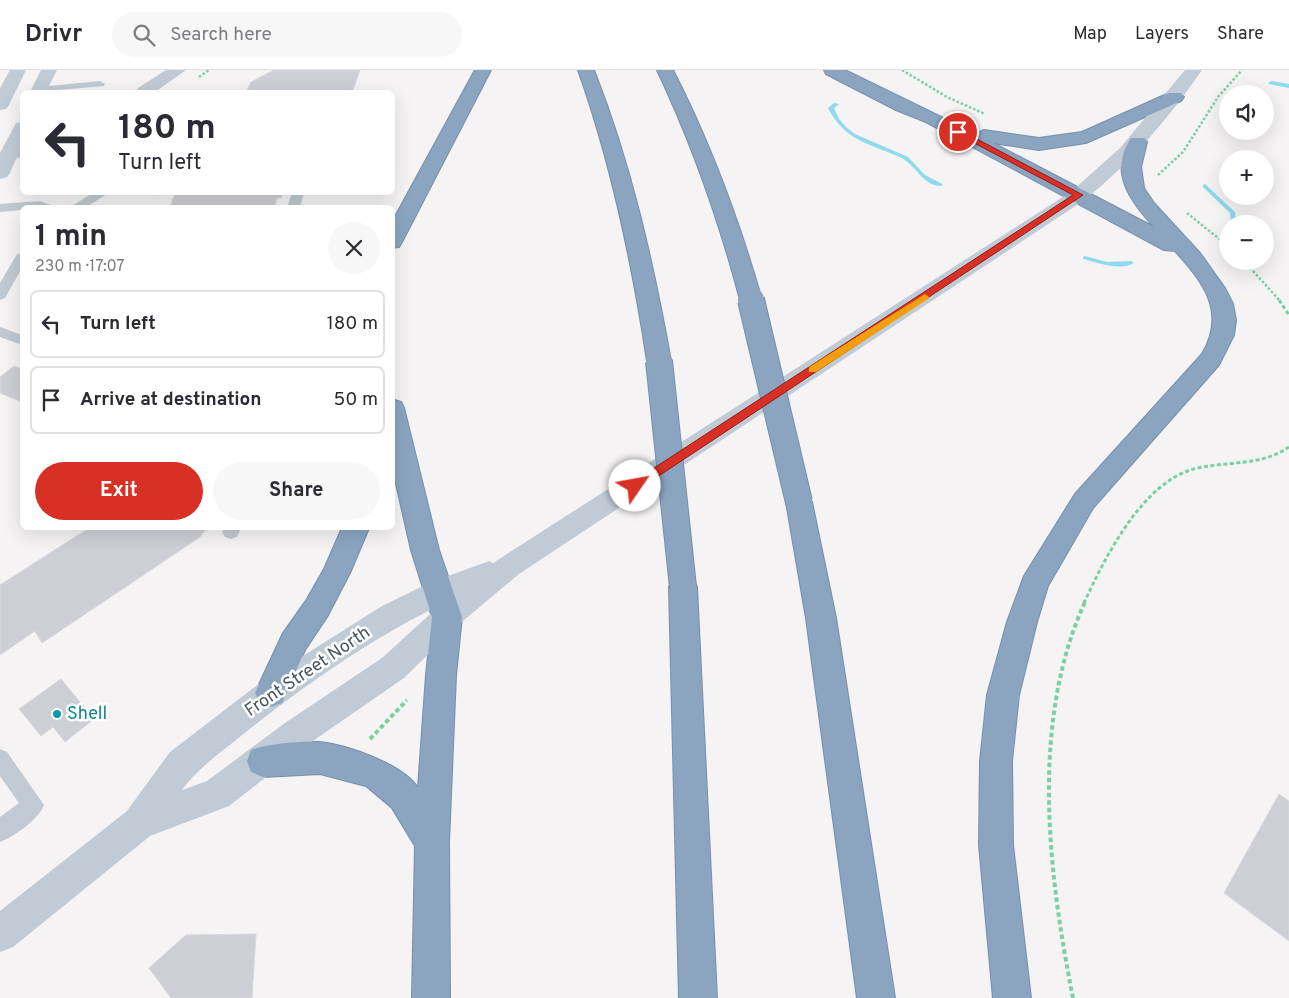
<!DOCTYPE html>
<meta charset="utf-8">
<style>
body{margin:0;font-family:Overpass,sans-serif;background:#f7f7f7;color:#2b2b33;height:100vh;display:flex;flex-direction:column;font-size:19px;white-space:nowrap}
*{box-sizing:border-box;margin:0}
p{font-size:16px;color:#7c7c81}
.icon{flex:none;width:28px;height:28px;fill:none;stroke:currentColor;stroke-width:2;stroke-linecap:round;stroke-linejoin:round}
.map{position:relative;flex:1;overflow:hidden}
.drawer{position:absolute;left:20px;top:135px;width:375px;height:325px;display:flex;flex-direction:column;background:#fff;border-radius:8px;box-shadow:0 5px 20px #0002}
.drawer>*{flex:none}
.top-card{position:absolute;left:20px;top:20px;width:375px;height:105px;border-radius:8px;box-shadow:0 5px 20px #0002;background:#fff;color:#2b2b33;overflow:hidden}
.controls{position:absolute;left:1219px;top:15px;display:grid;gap:10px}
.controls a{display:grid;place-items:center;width:55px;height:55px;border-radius:50%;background:#fff;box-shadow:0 5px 20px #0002;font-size:25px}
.pin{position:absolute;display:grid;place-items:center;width:42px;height:42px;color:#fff;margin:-21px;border:2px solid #fff;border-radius:50%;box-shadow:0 1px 5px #0007}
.me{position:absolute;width:55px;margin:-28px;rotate:57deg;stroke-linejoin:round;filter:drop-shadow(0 0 4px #0008)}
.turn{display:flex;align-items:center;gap:18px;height:105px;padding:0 15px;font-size:22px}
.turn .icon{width:65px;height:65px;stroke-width:2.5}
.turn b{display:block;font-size:35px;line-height:42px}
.round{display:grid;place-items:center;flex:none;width:52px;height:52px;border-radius:26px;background:#f7f7f7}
.summary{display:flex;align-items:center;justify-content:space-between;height:85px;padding:0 15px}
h1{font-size:30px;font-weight:700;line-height:38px}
.button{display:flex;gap:10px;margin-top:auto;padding:10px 15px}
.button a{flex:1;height:58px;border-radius:30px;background:#d93025;color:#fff;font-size:20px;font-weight:700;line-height:58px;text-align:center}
.button a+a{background:#f7f7f7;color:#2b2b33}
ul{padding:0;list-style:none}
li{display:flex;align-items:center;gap:15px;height:68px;margin:0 10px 8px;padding:0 5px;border:2px solid #e1e1e2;border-radius:8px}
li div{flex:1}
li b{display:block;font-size:19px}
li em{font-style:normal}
header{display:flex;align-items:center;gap:30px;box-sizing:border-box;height:70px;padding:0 25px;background:#fff;border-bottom:1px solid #e1e1e2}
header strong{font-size:24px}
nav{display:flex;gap:28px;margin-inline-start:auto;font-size:18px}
.search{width:350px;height:45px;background:#f7f7f7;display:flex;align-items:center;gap:12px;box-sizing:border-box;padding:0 18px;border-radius:28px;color:#7c7c81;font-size:19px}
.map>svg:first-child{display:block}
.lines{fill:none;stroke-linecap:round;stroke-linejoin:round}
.stream{fill:#90daee;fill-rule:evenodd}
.building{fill:#cdcfd5;stroke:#d7d9de}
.highway-casing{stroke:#7690ad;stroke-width:2}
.path-far2{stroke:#7ad0a6;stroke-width:2.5;stroke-dasharray:2.5 2;stroke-linecap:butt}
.path-far1{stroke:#7ad0a6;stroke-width:3;stroke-dasharray:4 2.5;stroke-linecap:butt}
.path{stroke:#7ad0a6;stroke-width:4;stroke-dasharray:4.5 3;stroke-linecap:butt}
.lane{fill:#c1cad2;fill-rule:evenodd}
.street{fill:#c1cad2;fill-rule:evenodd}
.secondary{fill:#c1cbd6;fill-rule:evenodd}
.highway{fill:#8ba5c1;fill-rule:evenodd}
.highway-bridge-casing{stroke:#7690ad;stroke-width:28;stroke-linecap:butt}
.highway-bridge{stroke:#8ba5c1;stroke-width:26}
.route{fill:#d93025;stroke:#8d1f18}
.slow{fill:#f59e0b}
.culture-dot{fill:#0f9aa8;stroke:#fff;stroke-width:2}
.labels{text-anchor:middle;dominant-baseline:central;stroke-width:5;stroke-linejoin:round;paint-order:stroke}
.street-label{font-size:18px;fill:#4a5661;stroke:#fff}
.culture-label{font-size:18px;fill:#0d838f;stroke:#fff;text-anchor:start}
</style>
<header>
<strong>Drivr</strong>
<div class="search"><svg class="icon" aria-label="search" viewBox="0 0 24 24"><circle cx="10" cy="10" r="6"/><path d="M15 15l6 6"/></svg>Search here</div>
<nav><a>Map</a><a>Layers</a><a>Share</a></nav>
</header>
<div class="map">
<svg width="1289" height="928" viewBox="0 0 1289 928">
<rect width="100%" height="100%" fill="#f5f3f3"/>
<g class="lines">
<g class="stream">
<polygon points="1271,11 1289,14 1289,18 1269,14 1268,13"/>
<path d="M834 33 839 34 834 38 839 49 846 57 855 64 908 87 925 105 942 114V116C925 117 918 99 906 91 900 86 892 84 885 81 858 71 842 64 828 38Z"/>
<polygon points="1205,114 1235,142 1237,154 1231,154 1230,143 1203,117 1203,115"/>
<path d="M1085 186 1107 192 1131 191 1134 193C1122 201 1097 193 1083 189V187Z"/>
</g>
</g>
<g class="building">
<polygon points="274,0 360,0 353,20 348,20 347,22 236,22 246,22 251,12"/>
<polygon points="153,122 283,122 281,128 277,128 274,138 169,138 175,124 152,125"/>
<polygon points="14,296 22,299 22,332 0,323 0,307"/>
<polygon points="89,458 207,458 200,467 42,573 35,561 0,585 0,515"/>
<polygon points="61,609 94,649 65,672 53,657 41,666 19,639"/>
<polygon points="1279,724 1289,731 1289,871 1224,823"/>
<polygon points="256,864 252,928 171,928 149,898 186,865"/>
</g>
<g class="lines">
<g class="highway-casing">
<g id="highway">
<polygon points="475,0 491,0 402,172 399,177 392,178 392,152"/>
<path d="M578 0H594C631 94 653 191 671 291L667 297 659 299 651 297 647 291C632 192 612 95 578 0Z"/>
<path d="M657 0H673C711 74 739 150 762 230L759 235 751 237 743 235 740 230C719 150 692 74 657 0Z"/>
<path d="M824 0H845L976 64 984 60 1039 68 1082 62 1169 23H1181L1184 27 1181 31 1086 73 1039 80 993 73 1154 157C1131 132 1108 102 1131 68H1145L1147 72 1141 97 1144 118 1154 133 1200 183 1225 218 1233 234 1236 250 1234 265 1219 295 1093 438 1048 516 1037 552 1019 625 1012 691 1013 775 1031 928H993L979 775 980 691 987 625 1007 552 1024 506 1075 424 1202 284C1227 242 1203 212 1175 181L1164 180 926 52 896 40 826 4Z"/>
<path d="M392 329 401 332 404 338 439 480 462 547 456 605 449 772 450 928H412L415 776 392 738 366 716 320 704 263 707 251 702 247 691 251 680C269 673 301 671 320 672 347 675 403 694 418 718L426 605 432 547 411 480 392 396Z"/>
<polygon points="799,421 808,425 812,432 836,548 895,928 857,928 806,548 786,432 790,425"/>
<polygon points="342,458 369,458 350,503 327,547 305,580 282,633 271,637 260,633 255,623 283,563 307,529 324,499"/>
<polygon points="683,505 693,508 697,517 717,928 679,928 669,517 673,508"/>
</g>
</g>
<g class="path-far2">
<polyline points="902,0 947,27 985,44"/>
<polyline points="199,7 209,0"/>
<polyline points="1158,105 1183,82 1218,27 1242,0"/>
<polyline points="1187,143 1228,176"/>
<polyline points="1244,191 1280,231"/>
</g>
<g class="path-far1">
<polyline points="1279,230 1289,245"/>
<path d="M1084 533C1105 487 1144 409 1198 398 1230 391 1261 396 1289 377"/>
</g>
<g class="path">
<polyline points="370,669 407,630"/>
<path d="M1073 928C1048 802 1030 652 1085 532"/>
</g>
<g class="lane">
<polygon points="100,11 105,14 104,16 36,22 33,20 39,17"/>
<polygon points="94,122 110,122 85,138 69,138"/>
<polygon points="292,122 304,122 300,138 287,138"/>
<polygon points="40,131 59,138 22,138 22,140 0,142 0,134"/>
<polygon points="22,183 22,198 5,228 0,230 0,213 17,184"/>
<polygon points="0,257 22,265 22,275 0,267"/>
<polygon points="224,458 241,458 237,467 231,469 225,467 222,462"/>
<path d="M0 679 7 682 44 735C38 750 15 766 0 772V747L19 733 0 706Z"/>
</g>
<g class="street">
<polygon points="166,0 186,0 155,22 136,22 138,18"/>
<polygon points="22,75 22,87 10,90 3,88 1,84 3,80"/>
</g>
<g class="secondary">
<polygon points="10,0 26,0 9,35 6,39 0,40 0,18"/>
<polygon points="41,0 57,0 46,22 30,22"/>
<path d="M1185 0H1202C1169 48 1131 92 1086 129L519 504 457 556 404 608 307 675 229 736 150 766 13 877 0 882V841L127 741 170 682 260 613 382 536 429 513 489 491 493 493 1072 121 1120 78ZM440 535 382 588 285 653 207 711 182 720C198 698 220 683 241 666 302 617 369 570 440 535Z"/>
<polygon points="22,52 22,75 10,103 7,107 0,109 0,83 16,53"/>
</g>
<use href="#highway" class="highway"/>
<g class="highway-bridge-casing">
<g id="highway-bridge">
<polyline points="751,230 799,432"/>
<polyline points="659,291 683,517"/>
</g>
</g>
<use href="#highway-bridge" class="highway-bridge"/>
</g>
<polygon class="route" points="955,60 960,60 1083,125 639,419 631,419 631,413 1073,125 955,63"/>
<polygon class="slow" points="925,224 929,227 928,229 816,302 809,302 809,297"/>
<circle class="culture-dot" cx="57" cy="644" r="5"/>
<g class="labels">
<g class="street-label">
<text transform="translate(308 602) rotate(-34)">Front Street North</text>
</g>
<g class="culture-label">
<text x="67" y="644">Shell</text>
</g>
</g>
</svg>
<div class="controls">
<a><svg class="icon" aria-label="sound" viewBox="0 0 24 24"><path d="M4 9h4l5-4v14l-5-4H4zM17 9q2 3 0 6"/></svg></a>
<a>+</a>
<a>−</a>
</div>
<div class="pin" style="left:958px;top:62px;background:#d93025"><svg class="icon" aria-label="arrive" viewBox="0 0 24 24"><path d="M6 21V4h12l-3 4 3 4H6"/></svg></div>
<svg class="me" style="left:635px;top:416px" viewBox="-20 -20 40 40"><circle r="19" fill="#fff"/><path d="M0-13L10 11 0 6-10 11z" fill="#d93025"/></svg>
<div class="top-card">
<div class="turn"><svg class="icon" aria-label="left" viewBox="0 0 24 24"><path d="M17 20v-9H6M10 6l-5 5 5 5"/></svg><div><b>180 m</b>Turn left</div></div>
</div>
<section class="drawer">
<div class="summary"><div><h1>1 min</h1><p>230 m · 17:07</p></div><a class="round"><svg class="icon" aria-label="close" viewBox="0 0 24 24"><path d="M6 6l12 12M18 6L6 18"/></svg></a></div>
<ul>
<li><svg class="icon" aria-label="left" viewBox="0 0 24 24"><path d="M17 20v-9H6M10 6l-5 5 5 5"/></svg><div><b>Turn left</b></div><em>180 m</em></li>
<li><svg class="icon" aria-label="arrive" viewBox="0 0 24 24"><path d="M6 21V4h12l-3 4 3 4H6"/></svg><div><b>Arrive at destination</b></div><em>50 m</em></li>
</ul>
<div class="button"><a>Exit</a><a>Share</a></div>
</section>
</div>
